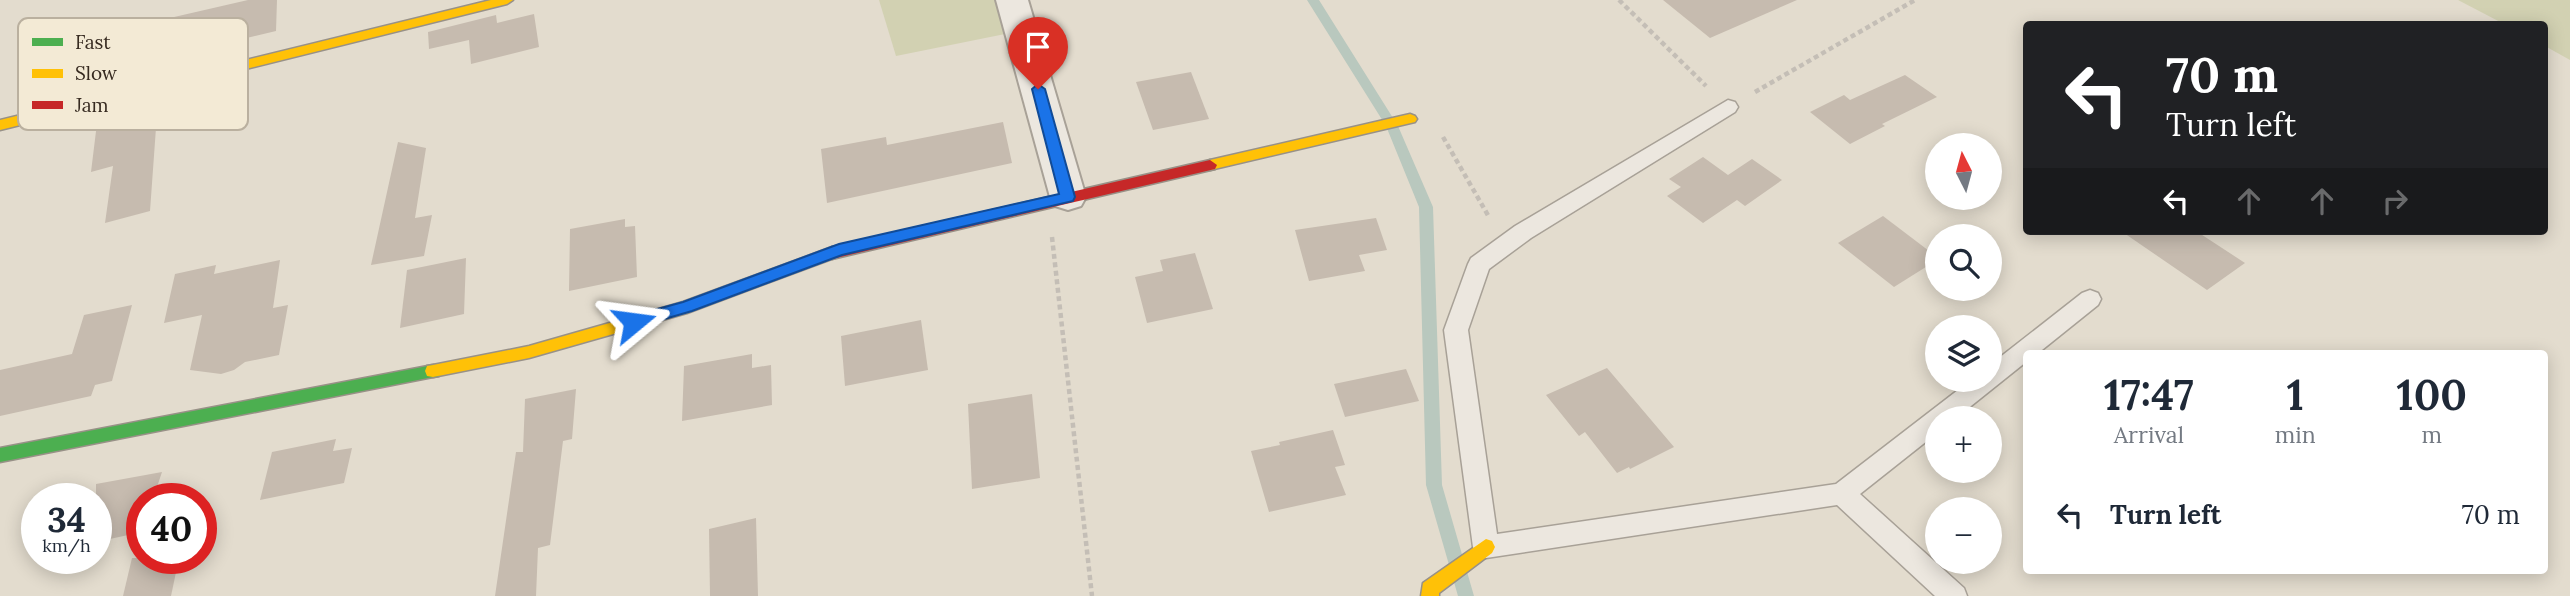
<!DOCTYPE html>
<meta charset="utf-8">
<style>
body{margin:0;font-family:Lora,serif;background:#f6f6f7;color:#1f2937;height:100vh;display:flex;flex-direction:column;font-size:26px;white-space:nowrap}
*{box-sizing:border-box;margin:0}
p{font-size:23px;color:#747a83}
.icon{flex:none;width:38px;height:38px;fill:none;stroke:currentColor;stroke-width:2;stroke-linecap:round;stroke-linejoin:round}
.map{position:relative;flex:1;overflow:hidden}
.drawer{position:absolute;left:2023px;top:350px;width:525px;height:224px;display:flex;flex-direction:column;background:#fff;border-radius:7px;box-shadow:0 4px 18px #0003}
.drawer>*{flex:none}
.banner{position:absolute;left:2023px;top:21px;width:525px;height:214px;border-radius:7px;box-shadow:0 4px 18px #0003;background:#202124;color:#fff;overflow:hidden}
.needle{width:46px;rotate:354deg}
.buttons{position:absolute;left:1925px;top:133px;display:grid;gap:14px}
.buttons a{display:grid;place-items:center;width:77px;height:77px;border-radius:50%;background:#fff;box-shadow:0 4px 18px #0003;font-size:35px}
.speed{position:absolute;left:21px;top:483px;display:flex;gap:14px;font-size:35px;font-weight:700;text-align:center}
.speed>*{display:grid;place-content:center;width:91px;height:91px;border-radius:50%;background:#fff;box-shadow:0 4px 18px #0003;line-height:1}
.speed small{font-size:18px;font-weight:400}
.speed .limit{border:10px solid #d22;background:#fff;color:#111}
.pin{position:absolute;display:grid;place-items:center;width:60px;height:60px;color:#fff;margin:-72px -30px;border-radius:50% 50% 50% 0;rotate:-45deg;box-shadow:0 0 7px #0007}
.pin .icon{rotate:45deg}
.me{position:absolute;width:77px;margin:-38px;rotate:74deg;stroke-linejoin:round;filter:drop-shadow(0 0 5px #0008)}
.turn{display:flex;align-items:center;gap:24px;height:147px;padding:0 28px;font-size:32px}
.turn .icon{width:91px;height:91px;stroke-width:2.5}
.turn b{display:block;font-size:49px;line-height:60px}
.lanes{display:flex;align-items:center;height:66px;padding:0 28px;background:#0003;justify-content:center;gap:35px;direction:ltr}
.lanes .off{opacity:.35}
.eta{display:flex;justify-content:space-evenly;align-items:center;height:119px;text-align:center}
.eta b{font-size:42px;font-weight:700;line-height:49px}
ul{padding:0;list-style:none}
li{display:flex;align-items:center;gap:21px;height:91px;padding:0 28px}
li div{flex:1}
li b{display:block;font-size:26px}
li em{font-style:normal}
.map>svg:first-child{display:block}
.green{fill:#d2d1b2}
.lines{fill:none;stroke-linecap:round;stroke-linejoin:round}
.stream{fill:#b9c8be;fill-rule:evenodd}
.building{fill:#c6bbaf}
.lane-casing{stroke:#a8a197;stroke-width:3}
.street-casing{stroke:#a8a197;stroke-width:4}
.fast-casing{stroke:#989187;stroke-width:3}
.slow-casing{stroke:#989187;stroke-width:3}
.jam-casing{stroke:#989187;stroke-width:3}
.path{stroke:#c4beb6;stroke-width:4.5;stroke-dasharray:5 3.5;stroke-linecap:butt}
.lane{fill:#ece7df;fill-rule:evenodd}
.street{fill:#ece7df;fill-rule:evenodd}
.fast{fill:#4caf50;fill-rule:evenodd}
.slow{fill:#ffc107;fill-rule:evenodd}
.jam{fill:#c62828;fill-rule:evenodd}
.route{fill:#1a73e8;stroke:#114b97;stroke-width:2}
.key{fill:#f3ead5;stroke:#bab09f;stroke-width:2}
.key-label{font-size:19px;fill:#362a20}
</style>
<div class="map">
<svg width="2570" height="596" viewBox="0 0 2570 596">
<rect width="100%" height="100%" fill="#e3dcce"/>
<g class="green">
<polygon points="879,0 998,0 1010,33 896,56"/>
<polygon points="2458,0 2570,0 2570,60 2545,46 2544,24 2504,24"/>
</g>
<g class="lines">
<polygon class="stream" points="1307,0 1319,0 1398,126 1433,207 1442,485 1474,596 1458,596 1426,485 1419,207 1386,126"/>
</g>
<g class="building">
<polygon points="248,0 277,0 276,31 162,58 161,71 102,86 109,32"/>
<polygon points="1663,0 1797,0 1710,38"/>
<polygon points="534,14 539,47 471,64 469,40 429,49 428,32 496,15 497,23"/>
<polygon points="1191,72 1209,119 1153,130 1136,82"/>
<polygon points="1905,75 1937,97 1882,124 1885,126 1850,144 1810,112 1844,95 1850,100"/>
<polygon points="158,100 150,211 105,223 113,166 91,172 98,115"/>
<polygon points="1003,122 1012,163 827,203 821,149 886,137 887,145"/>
<polygon points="398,142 426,148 415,218 432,215 424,256 371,265"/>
<polygon points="1703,157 1728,175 1752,159 1782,180 1745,206 1737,200 1703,223 1667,196 1681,187 1669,179"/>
<polygon points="1883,216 1937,257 1937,260 1894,287 1838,243"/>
<polygon points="1376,218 1387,250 1359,255 1365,271 1309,281 1295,230"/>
<polygon points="625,219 625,227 635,226 637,277 569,291 570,229"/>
<polygon points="2121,231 2196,231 2245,263 2207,290"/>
<polygon points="1195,253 1213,309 1147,323 1135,277 1163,271 1160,260"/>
<polygon points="466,258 464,314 400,328 407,270"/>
<polygon points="280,260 273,308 288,305 279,355 245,362 234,370 221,374 190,370 202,315 164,323 175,274 216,265 214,274"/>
<polygon points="132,305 112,381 95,385 91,396 0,416 0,370 72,354 84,315"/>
<polygon points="921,320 928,370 845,386 841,336"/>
<polygon points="752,354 752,368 771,365 772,405 682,421 684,366"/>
<polygon points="1607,368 1674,447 1630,469 1629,467 1617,473 1585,432 1579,436 1546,395"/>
<polygon points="1406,369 1419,401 1345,417 1334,384"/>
<polygon points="576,389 572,439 563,441 550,545 538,548 536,596 495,596 516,452 523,452 525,399"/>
<polygon points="1032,394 1040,478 972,489 968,404"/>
<polygon points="1333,430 1345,465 1335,467 1346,495 1269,512 1251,451 1280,445 1279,442"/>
<polygon points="336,439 333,451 352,448 344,483 260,500 272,452"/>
<polygon points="162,472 153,499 142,499 142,532 96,542 96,484"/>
<polygon points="756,518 758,596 710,596 709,529"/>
<polygon points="132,558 179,558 171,596 123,596"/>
</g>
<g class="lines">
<g class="lane-casing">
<polygon id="lane" points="1728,100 1735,102 1738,107 1735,112 1531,238 1489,269 1468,330 1497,534 1836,484 1971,380 1990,380 1990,365 2082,293 2090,290 2098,293 2101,299 2098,305 2037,354 2026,354 2026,362 1956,418 1937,418 1937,433 1860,494 1964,588 1967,596 1935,596 1837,505 1486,558 1477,555 1473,547 1444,330 1468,264 1471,258 1515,226"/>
</g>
<g class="street-casing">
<polygon id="street" points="996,0 1028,0 1086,197 1081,206 1068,210 1055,206 1050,197"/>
</g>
<g class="fast-casing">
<polygon id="fast" points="433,365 439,366 441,371 439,376 433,377 0,462 0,448"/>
</g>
<g class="slow-casing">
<g id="slow">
<polygon points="491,0 513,0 507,4 0,130 0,120"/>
<polygon points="1410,114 1415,116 1417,119 1415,122 1210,170 1203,165 1210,160"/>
<polygon points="832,247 837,249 840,253 837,257 687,313 529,358 433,377 427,376 425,371 427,366 433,365 529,346 683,302"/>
<polygon points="1486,539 1492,541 1495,547 1492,553 1439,593 1439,596 1421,596 1423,583"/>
</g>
</g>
<g class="jam-casing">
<polygon id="jam" points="1210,160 1217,165 1215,169 832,259 824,253 832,247"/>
</g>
<g class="path">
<polyline points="1619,0 1706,86"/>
<polyline points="1755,92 1915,0"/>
<polyline points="1443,137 1489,217"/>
<polyline points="1052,237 1092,596"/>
</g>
<use href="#lane" class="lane"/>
<use href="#street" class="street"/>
<use href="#fast" class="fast"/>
<use href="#slow" class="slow"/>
<use href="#jam" class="jam"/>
</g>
<polygon class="route" points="1038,84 1045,89 1075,197 1073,201 842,255 692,311 634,328 628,326 626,322 628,317 683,302 839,244 1059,194 1032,89"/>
<rect x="18" y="18" width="230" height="112" rx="10" class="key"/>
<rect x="32" y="38" width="31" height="8" fill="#4caf50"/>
<rect x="32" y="69" width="31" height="9" fill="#ffc107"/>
<rect x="32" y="101" width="31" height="8" fill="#c62828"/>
<g class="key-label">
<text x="75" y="49">Fast</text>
<text x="75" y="80">Slow</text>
<text x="75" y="112">Jam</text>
</g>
</svg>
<div class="buttons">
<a><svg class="needle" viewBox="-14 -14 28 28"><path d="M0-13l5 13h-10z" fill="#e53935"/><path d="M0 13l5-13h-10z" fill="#747a83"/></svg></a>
<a><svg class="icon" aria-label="search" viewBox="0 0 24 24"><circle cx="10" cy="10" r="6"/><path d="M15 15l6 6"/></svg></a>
<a><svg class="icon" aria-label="layers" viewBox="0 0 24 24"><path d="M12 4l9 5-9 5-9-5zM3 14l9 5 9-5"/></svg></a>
<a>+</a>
<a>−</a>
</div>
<div class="speed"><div>34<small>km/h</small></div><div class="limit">40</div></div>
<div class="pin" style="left:1038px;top:89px;background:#d93025"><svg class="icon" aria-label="arrive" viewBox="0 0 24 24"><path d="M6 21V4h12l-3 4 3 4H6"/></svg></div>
<svg class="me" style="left:634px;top:322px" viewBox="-20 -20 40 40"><path d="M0-17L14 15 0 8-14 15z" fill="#1a73e8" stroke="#fff" stroke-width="4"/></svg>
<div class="banner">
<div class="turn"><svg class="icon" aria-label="left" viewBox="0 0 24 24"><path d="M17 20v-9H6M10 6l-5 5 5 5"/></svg><div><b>70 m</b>Turn left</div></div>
<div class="lanes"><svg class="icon" aria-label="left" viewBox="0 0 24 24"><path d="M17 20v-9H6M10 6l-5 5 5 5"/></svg><svg class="icon off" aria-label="ahead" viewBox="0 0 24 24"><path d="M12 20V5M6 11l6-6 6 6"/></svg><svg class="icon off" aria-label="ahead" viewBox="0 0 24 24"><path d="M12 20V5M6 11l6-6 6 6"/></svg><svg class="icon off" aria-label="right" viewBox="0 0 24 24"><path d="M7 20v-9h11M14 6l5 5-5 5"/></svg></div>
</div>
<section class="drawer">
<div class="eta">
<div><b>17:47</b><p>Arrival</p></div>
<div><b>1</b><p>min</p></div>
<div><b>100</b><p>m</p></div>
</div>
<ul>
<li><svg class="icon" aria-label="left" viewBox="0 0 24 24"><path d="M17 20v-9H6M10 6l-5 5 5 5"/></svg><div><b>Turn left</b></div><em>70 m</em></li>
</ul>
</section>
</div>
